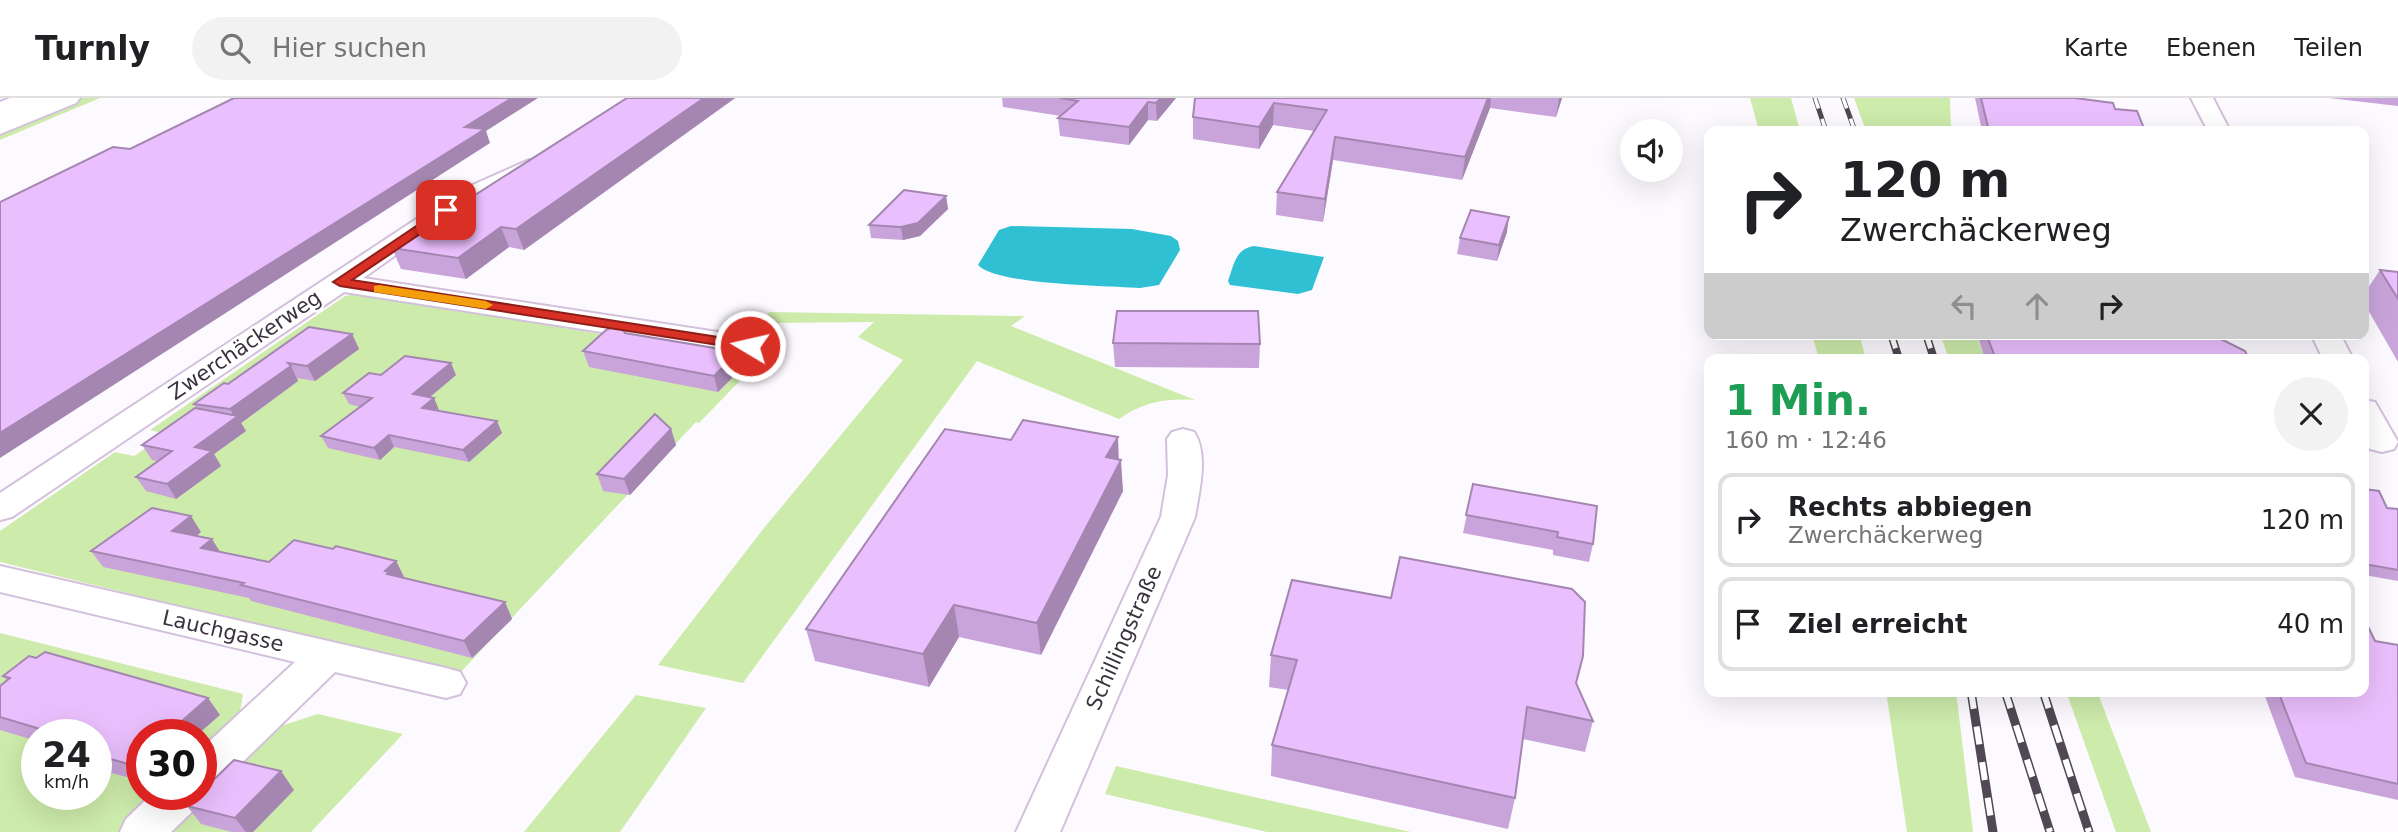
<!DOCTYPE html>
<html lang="de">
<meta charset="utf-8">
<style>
body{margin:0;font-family:"DejaVu Sans",sans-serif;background:#f2f2f2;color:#202124;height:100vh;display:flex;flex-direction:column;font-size:26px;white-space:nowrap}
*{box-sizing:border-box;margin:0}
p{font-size:23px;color:#757577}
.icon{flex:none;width:38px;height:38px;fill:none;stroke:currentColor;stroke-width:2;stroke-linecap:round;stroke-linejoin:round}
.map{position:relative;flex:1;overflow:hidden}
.drawer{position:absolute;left:1704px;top:256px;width:665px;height:343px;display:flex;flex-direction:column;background:#fff;border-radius:14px;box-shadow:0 7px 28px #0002}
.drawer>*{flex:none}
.guide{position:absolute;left:1704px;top:28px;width:665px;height:214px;border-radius:14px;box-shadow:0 7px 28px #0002;background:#fff;color:#202124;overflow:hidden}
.buttons{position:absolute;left:1620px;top:21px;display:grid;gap:14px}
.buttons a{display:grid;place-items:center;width:63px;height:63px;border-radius:50%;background:#fff;box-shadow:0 7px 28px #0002;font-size:35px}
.speed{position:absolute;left:21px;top:621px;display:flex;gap:14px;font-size:35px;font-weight:700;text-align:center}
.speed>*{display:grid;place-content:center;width:91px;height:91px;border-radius:50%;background:#fff;box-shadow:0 7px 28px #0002;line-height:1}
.speed small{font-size:18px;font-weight:400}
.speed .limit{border:10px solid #d22;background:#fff;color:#111}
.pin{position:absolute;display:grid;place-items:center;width:60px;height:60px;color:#fff;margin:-30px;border-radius:14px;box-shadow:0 4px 10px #0006}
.me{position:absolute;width:77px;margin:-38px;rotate:279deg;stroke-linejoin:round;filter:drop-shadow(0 0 5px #0008)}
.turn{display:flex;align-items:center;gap:24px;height:147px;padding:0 21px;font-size:32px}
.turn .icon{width:91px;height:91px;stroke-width:2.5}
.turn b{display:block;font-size:49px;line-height:60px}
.lanes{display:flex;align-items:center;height:66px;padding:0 21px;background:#0003;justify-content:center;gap:35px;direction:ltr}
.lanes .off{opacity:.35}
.round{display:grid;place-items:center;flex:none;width:74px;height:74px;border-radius:37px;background:#f2f2f2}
.overview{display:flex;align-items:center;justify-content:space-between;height:119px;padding:0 21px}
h1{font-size:42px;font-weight:600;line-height:52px;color:#1e9e55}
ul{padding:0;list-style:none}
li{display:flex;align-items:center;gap:21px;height:94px;margin:0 14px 10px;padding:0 7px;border:4px solid #e0e0e0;border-radius:14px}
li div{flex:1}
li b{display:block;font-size:26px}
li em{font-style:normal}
header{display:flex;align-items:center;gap:42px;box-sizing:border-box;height:98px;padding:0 35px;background:#fff;border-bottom:2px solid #e0e0e0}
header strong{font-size:33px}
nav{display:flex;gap:38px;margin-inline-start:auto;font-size:24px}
.search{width:490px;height:63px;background:#f2f2f2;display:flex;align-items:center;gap:18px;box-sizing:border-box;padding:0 24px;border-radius:38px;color:#757577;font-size:26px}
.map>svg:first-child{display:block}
.green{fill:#cdebab;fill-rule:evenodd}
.water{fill:#2fc0d3}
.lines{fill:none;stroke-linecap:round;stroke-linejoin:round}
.street-casing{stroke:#d3c1db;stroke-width:4}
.primary-casing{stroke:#d3c1db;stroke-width:4}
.highway-casing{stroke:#d3c1db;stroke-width:4}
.street{fill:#fff;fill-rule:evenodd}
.primary{fill:#fff;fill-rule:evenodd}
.highway{fill:#fff;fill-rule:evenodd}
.rail-far2-casing{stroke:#504953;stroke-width:5}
.rail-far1-casing{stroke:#504953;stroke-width:8}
.rail-casing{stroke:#504953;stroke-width:9}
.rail-far2{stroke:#fff;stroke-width:3.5;stroke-dasharray:11;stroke-linecap:butt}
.rail-far1{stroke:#fff;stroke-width:5;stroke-dasharray:15;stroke-linecap:butt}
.rail{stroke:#fff;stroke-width:6;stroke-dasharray:18;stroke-linecap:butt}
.wall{fill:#c9a4da}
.shaded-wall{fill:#a486b1}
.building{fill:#eabffd;stroke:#a486b1;stroke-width:2}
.route{fill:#d93025;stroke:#8d1f18;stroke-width:2}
.slow{fill:#f59e0b}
.labels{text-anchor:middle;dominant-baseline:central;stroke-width:5;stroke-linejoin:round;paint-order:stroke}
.street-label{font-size:21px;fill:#3a333d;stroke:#fff}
</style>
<header>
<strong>Turnly</strong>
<div class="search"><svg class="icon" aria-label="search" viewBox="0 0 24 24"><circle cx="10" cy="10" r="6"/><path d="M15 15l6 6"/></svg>Hier suchen</div>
<nav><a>Karte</a><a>Ebenen</a><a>Teilen</a></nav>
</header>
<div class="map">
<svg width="2398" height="734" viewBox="0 0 2398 734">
<rect width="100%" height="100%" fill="#fdfaff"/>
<g class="green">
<polygon points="81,0 100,0 0,42 0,33"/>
<polygon points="1750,0 1791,0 1800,33 1759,33"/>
<polygon points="1854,0 1950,0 1951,33 1866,33"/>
<polygon points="357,196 760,262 699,325 696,324 459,576 0,464 0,433 115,354 134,358 166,336 150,332 345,198"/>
<path d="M769 214 1025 218 1011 228 1195 302C1167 300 1143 304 1119 321L977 263 743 585 658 567 764 430 903 262 858 239 874 224 765 225Z"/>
<polygon points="1812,236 1859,236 1866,261 1819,261"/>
<polygon points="1940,236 1976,236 1985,261 1949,261"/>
<path d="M0 535 243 596 238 626 201 661V637H142V696L163 697 123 734H0ZM37 637H96V696H37Z"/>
<polygon points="1886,593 1956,593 1973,734 1907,734"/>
<polygon points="2066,593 2097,593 2151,734 2116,734"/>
<polygon points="636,597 706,610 620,734 524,734"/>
<polygon points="318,616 403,636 311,734 160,734 265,633"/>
<polygon points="1116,668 1411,734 1267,734 1105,696"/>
</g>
<g class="water">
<path d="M1011 128 1132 131 1171 138 1178 143 1180 152 1159 187 1140 190C1109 188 996 187 978 167L999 132Z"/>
<path d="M1254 148 1324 159 1312 192 1298 196 1230 187 1228 183C1234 167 1235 151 1254 148Z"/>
</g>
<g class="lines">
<g class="street-casing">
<g id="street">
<polygon points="2191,0 2213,0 2230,33 2208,33"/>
<path d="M529 62 537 64 541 69C530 84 507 91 490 98 448 115 402 154 363 180L750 239 760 242 765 248 760 254 750 257 344 194 12 419 0 422V395L459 93Z"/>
<polygon points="2311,236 2340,236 2353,261 2323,261"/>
<polygon points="2364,302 2375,304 2398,344 2394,351 2382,354 2370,351 2364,341"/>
<path d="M1183 331 1194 334C1209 356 1199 394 1195 419L1060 734H1016L1161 419 1168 377 1167 341 1172 334Z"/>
<polygon points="0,468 446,570 460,574 466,585 460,596 446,600 335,574 216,690 203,695 197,709 171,734 120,734 126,721 152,696 201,696 201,651 295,564 0,494"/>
</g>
</g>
<g class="primary-casing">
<polygon id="primary" points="45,0 80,0 76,5 0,36 0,19"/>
</g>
<g class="highway-casing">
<polygon id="highway" points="10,0 46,0 42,5 0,21 0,4"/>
</g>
<use href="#street" class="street"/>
<use href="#primary" class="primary"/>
<use href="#highway" class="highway"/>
<g class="rail-far2-casing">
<g id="rail-far2">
<polyline points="1815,0 1826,33"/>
<polyline points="1843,0 1855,33"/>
</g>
</g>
<g class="rail-far1-casing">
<g id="rail-far1">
<polyline points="1891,236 1899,261"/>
<polyline points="1926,236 1934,261"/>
</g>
</g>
<g class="rail-casing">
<g id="rail">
<polyline points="1971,593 1993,734"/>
<polyline points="2005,593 2050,734"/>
<polyline points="2043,593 2089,734"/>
</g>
</g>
<use href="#rail-far2" class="rail-far2"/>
<use href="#rail-far1" class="rail-far1"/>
<use href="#rail" class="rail"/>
</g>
<g class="wall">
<polygon points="627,0 735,0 524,152 509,149 466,181 401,171 392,150"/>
<polygon points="1002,0 1176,0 1157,23 1148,22 1129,47 1060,38 1058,20 1061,18 1003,9"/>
<polygon points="1195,0 1562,0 1556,19 1490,10 1462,82 1333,62 1323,124 1276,117 1277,94 1314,33 1273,27 1259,51 1193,41 1193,19"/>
<polygon points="1975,0 2075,0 2115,11 2145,33 1982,33"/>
<polygon points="2329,0 2398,0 2398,8"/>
<polygon points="946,98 948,111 920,138 903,142 871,140 869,127"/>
<polygon points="1507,134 1497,163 1457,156 1460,140"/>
<polygon points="2380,172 2398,174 2398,264 2364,205 2364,196"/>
<polygon points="625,235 738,254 742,270 718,294 589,269 583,253"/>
<polygon points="352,236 359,251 315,283 297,280 298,283 241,325 246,333 214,356 221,368 176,401 146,393 136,379 157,363 152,362 142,347 196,310 194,306 228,286"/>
<polygon points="1977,236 2211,236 2249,261 1985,261"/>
<polygon points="1113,245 1260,246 1259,270 1115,269"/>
<polygon points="381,277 456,277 429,300 439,313 502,335 469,364 394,349 380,362 328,350 321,338 360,309 349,306 343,295"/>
<polygon points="671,331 676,347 630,397 603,393 597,376"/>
<polygon points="1119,362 1123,393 1041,557 959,539 929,589 815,563 806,531"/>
<polygon points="1473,386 1593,446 1589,464 1553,457 1553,452 1463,435"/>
<polygon points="2364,391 2387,410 2398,411 2398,483 2364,477"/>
<polygon points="201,434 197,438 220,454 269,464 396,463 404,479 404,480 505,504 512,521 472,560 251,503 249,500 103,469 91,453"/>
<polygon points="2375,543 2398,547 2398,702 2295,679 2263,593 2364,593"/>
<polygon points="1271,557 1576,585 1593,623 1585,654 1523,641 1515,700 1508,731 1271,678 1272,647 1289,592 1269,589"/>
<polygon points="3,578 220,617 142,637 142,683 96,671 96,637 37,637 37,643 0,632 0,588 7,583"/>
<polygon points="294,692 253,734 232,734 201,726 187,708"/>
</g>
<g class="shaded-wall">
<polygon points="512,0 538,0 486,33 490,45 0,360 0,335 465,29"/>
<polygon points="704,0 735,0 524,152 516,131"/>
<polygon points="1161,0 1176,0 1157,23 1156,5"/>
<polygon points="1488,0 1491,0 1490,10 1462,82 1465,59"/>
<polygon points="1559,0 1562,0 1556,19"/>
<polygon points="1148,4 1148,22 1129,47 1129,29"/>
<polygon points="1274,5 1273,27 1259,51 1259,29"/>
<polygon points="1335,39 1333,62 1323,124 1325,101"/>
<polygon points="946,98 948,111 920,138 903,142 901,129"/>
<polygon points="1509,119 1507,134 1497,163 1499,147"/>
<polygon points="501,129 509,149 466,181 458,160"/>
<polygon points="352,236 359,251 315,283 307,268"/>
<polygon points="738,254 742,270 718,294 714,278"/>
<polygon points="451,265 456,277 419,308 413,296"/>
<polygon points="291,268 298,283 241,325 246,333 214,356 221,368 176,401 167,386 195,349 235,320 230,311"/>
<polygon points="434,300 439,312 422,310"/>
<polygon points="497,323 502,335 469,364 463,352"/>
<polygon points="671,331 676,347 630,397 624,381"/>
<polygon points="389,337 394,349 380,362 374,350"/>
<polygon points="1118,339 1119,367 1121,362 1123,393 1041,557 1037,525 1106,359"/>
<polygon points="191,418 201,434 182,449 172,433"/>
<polygon points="212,441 222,457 201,450"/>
<polygon points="396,463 404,479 396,487 385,473"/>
<polygon points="505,504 512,521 472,560 464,543"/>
<polygon points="954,507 959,539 929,589 923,556"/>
<polygon points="208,600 220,617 197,637 166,637"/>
<polygon points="142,658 142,679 132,667"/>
<polygon points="281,673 294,692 253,734 246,734 235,720"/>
</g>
<g class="building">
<polygon points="234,0 512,0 465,29 485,31 0,335 0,104 113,49 130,51"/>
<polygon points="627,0 704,0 516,131 501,129 458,160 392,150"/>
<polygon points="1060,0 1161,0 1156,5 1148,4 1129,29 1058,20 1078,3"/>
<polygon points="1195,0 1488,0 1465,59 1335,39 1325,101 1277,94 1327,12 1274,5 1259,29 1193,19"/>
<polygon points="1981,0 2075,0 2113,5 2115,11 2137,13 2145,33 2018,33 1988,29"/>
<polygon points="904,92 946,98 918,125 901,129 869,127"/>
<polygon points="1471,112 1509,119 1499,147 1460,140"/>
<polygon points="2380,172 2398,174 2398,201"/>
<polygon points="1117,213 1258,213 1260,246 1113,245"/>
<polygon points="620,226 625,235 738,254 714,278 583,253 606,232"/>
<polygon points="309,229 352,236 307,268 288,265 291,268 230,311 194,306 224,285 228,286"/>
<polygon points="1986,236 2211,236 2245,253 2249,261 1996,261"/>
<polygon points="405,258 451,265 413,296 434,300 422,310 497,323 463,352 389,337 374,350 321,338 372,300 343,295 369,275 381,277"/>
<polygon points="195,310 238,318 195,349 212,353 167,386 136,379 172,353 142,347"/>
<polygon points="655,316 671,331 624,381 597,376"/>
<polygon points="1023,322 1118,339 1106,359 1121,362 1037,525 954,507 923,556 806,531 945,331 1011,342"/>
<polygon points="1473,386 1597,408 1593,446 1557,439 1558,434 1466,417"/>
<polygon points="2364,391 2379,393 2387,410 2398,411 2398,472 2364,466"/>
<polygon points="152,410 191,418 172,433 212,441 201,450 269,464 294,442 333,451 336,448 396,463 385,473 389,474 387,476 505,504 464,543 241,487 244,485 91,453"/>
<polygon points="1400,459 1572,491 1585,504 1583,558 1576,585 1593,623 1527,609 1515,700 1272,647 1297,562 1271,557 1292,482 1391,500"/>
<polygon points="2364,520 2375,543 2398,547 2398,686 2306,665 2278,593 2364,593"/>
<polygon points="45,554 208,600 166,637 142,637 142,658 132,667 96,657 96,637 46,637 50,634 0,619 0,588 10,580 3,578 29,558 36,560"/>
<polygon points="234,662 281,673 235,720 187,708 199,696 201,696 201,694"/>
</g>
<polygon class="route" points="446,108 451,109 451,115 352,182 750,244 757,248 750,252 340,188 333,184"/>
<polygon class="slow" points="379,187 486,203 493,207 486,211 374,194 374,188"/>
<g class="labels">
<g class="street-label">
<text transform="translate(245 247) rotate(-34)">Zwerchäckerweg</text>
<text transform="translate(223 533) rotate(13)">Lauchgasse</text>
<text transform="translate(1124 540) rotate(-66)">Schillingstraße</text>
</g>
</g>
</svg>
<div class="buttons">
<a><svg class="icon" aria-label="sound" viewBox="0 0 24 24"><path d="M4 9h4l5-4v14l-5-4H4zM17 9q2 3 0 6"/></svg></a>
</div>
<div class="speed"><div>24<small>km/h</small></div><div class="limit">30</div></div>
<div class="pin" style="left:446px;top:112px;background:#d93025"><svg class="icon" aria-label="arrive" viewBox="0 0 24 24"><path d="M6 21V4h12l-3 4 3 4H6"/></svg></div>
<svg class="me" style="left:750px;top:248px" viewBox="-20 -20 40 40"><circle r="17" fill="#d93025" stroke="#fff" stroke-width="3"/><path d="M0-11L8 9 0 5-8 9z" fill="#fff"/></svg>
<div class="guide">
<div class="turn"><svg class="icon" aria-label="right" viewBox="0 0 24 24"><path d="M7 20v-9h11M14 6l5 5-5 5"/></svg><div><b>120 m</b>Zwerchäckerweg</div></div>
<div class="lanes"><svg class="icon off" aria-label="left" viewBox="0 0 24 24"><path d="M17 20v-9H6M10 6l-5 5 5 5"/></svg><svg class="icon off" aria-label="ahead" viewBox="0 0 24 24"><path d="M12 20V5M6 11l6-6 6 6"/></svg><svg class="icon" aria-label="right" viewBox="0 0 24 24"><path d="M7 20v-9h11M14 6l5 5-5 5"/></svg></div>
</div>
<section class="drawer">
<div class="overview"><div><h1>1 Min.</h1><p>160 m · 12:46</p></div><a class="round"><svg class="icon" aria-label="close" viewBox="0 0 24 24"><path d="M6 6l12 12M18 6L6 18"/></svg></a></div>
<ul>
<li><svg class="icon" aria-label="right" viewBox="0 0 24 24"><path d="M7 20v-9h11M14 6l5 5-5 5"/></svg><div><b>Rechts abbiegen</b><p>Zwerchäckerweg</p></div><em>120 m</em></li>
<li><svg class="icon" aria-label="arrive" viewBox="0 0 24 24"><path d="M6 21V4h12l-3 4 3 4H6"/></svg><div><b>Ziel erreicht</b></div><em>40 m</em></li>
</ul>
</section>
</div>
